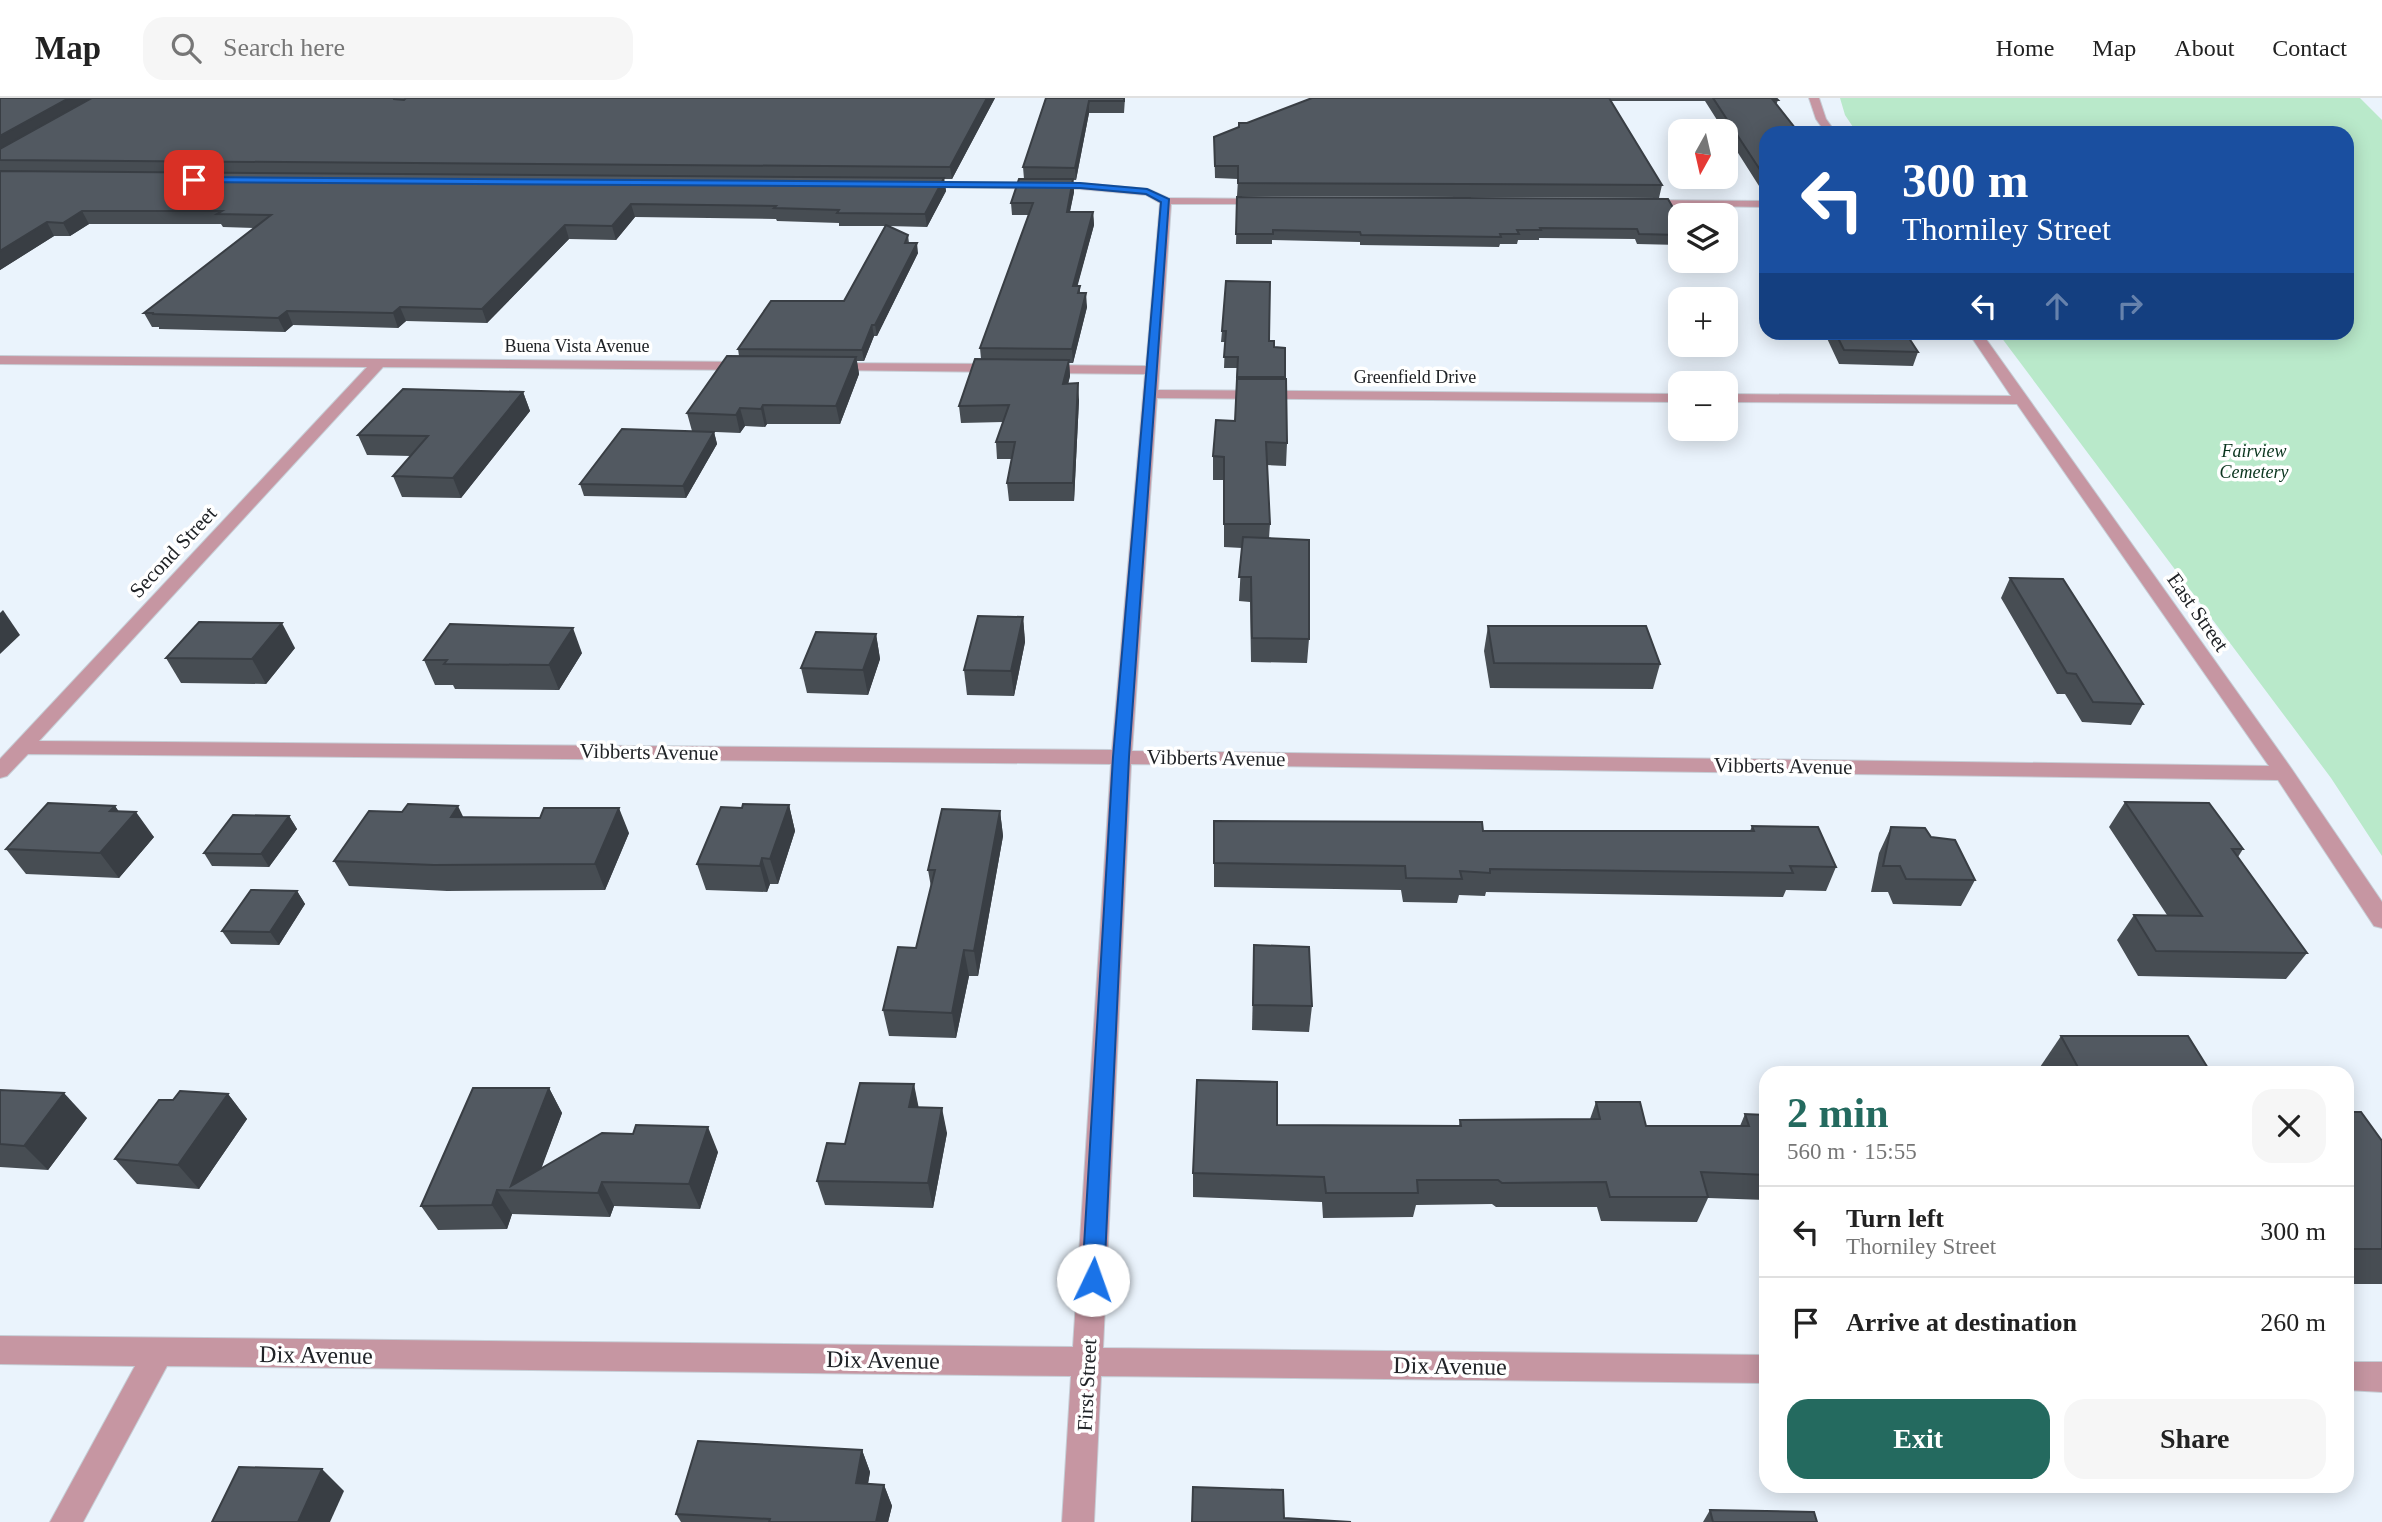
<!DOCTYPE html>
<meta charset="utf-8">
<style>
body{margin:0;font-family:"Times New Roman",serif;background:#f6f6f6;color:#222;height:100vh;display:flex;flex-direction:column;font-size:26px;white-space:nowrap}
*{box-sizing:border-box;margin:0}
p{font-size:23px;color:#767676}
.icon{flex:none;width:38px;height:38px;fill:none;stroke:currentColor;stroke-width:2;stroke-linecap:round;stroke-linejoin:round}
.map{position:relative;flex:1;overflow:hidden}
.sheet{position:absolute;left:1759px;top:968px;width:595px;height:427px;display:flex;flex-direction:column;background:#fff;border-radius:21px;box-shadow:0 4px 18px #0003}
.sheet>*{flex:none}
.top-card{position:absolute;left:1759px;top:28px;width:595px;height:214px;border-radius:21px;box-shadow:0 4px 18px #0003;background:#1a4fa0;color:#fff;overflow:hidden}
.needle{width:46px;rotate:188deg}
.tools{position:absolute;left:1668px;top:21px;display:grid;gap:14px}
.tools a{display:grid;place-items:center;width:70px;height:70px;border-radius:14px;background:#fff;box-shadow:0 4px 18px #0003;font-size:35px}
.pin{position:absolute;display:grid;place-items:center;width:60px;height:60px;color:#fff;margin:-30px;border-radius:14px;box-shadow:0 4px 10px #0006}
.me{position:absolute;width:77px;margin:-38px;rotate:3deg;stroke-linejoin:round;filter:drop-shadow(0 0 5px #0008)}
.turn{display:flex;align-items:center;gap:24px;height:147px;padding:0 28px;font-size:32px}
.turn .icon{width:91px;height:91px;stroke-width:2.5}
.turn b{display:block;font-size:49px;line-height:60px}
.lanes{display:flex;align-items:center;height:66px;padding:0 28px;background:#0003;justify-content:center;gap:35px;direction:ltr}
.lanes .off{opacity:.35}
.round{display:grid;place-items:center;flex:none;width:74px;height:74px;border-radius:21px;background:#f6f6f6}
.summary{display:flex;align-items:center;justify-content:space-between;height:119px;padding:0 28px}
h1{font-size:42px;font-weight:700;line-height:52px;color:#246a5f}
.action{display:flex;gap:14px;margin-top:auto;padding:14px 28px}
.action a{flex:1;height:80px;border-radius:21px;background:#246a5f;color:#fff;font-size:28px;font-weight:700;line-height:80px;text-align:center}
.action a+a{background:#f6f6f6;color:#222}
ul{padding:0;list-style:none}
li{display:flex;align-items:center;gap:21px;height:91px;padding:0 28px;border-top:2px solid #e0e0e0}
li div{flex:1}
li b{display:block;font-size:26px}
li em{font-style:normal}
header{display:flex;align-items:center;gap:42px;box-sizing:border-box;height:98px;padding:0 35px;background:#fff;border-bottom:2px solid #e0e0e0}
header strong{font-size:33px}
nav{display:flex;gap:38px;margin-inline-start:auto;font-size:24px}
.search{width:490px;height:63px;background:#f6f6f6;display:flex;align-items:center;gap:18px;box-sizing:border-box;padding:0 24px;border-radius:21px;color:#767676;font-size:26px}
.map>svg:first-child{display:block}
.green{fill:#b9e9ca}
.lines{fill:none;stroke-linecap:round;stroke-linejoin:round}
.minor-casing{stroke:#c6ced6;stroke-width:2}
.minor{fill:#c696a2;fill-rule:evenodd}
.wall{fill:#474d53}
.shaded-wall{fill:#393e44}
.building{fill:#525961;stroke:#393e44;stroke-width:2}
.route{fill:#1a73e8;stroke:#114b97;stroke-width:2}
.labels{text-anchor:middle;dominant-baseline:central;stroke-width:7;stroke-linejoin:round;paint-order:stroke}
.far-street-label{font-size:18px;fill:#202327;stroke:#fff}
.far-park-label{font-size:18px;font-style:italic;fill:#0a351e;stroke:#fff}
.street-label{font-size:21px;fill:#202327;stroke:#fff}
.near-street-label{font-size:24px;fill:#202327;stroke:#fff}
</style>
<header>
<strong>Map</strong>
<div class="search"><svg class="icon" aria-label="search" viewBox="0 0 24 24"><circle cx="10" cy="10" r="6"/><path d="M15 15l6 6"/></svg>Search here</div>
<nav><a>Home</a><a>Map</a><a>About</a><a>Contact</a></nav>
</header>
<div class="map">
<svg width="2382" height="1424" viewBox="0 0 2382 1424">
<rect width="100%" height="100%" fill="#eaf3fc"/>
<polygon class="green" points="1840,0 2360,0 2382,22 2382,758 2331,680 1998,235 2347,234 2347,35 1857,35 1845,17"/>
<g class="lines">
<g class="minor-casing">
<g id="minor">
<polygon points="1809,0 1819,0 1826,21 1836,35 1826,35 1816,21"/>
<polygon points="919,84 1080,85 1148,91 1168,100 1270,101 1272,103 1266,106 1171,106 1158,292 1680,296 1680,304 1157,300 1132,653 2269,668 2017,306 1726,304 1726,296 2011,298 1968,234 1981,234 2291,670 2382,804 2382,830 2374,828 2278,682 1131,666 1103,1250 1766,1257 1766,1285 1101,1278 1094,1424 1062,1424 1071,1278 167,1268 83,1424 50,1424 135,1268 0,1266 0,1238 1073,1249 1111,666 28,656 7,678 0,680 0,661 367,269 0,266 0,258 747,264 754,268 747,272 383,269 39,643 1112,652 1145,276 1042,275 1035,271 1042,267 1146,268 1160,105 1146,97 1080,91 915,89 915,85"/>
<polygon points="1641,102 1766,103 1766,109 1637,107 1635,105"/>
<polygon points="832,265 999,266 1006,270 999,274 827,272 827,266"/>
<polygon points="2347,1264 2382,1264 2382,1294 2347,1292"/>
</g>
</g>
<use href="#minor" class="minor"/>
</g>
<g class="wall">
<polygon points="0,0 995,0 952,81 944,81 946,93 927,129 888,128 908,137 909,145 918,155 877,238 874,238 864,263 857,263 859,276 840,326 767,326 765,329 745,328 740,335 692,333 687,315 739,258 738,251 844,203 885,128 839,128 839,125 777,123 776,121 635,119 616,142 569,141 487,225 406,223 398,230 293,227 285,234 159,231 159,229 152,229 144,215 254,130 223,129 221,126 89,126 70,138 54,138 0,172"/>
<polygon points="1046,0 1125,0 1124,15 1089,15 1076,82 1073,82 1074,94 1070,114 1093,114 1094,127 1077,188 1080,188 1080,195 1087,209 1073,265 1069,265 1070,278 1068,286 1079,302 1074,403 1009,403 1007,385 1012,361 997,361 996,344 1003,324 961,325 959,308 981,261 980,250 1029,117 1012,117 1011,105 1024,81 1023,69"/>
<polygon points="1288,0 1776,0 1778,2 1766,35 1766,99 1726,36 1726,33 1724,33 1705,3 1611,3 1662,87 1659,100 1237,98 1238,81 1215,80 1214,39 1311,0"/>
<polygon points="1237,99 1680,122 1680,147 1637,146 1635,141 1539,140 1539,142 1518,142 1517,146 1500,146 1499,149 1360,147 1360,144 1272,142 1272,146 1236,146"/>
<polygon points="1226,183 1274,249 1285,250 1287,345 1286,368 1267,367 1270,426 1269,440 1309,541 1307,565 1251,564 1250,504 1239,503 1242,450 1224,449 1224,382 1213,382 1213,358 1235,323 1237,270 1224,270 1225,244 1221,244 1222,233"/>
<polygon points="1824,234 1905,234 1918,254 1913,268 1839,266"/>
<polygon points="523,294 530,313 461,400 402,399 393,378 411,358 367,357 358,337"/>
<polygon points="714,334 717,346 686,400 584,398 580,386"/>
<polygon points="2010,480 2143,606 2131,627 2082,624 2065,596 2057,596 2001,500"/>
<polygon points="1023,519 1025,544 1014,598 967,597 964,572"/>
<polygon points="1488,528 1660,566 1653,591 1490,590 1484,553"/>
<polygon points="876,536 880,561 868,597 807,595 801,570"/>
<polygon points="295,550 266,586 181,585 166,560"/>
<polygon points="582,555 559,592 455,591 453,587 435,587 424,562"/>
<polygon points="2125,704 2243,751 2238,759 2307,855 2286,881 2138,878 2117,842 2134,817 2167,817 2109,729"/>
<polygon points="789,707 795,733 778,786 770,786 767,794 706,792 697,766 742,710"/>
<polygon points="115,708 118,713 154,739 119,780 26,776 6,751"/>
<polygon points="1000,713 1003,738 978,878 969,878 956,940 889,938 883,912 916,850 931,789 928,772"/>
<polygon points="289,718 297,731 269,769 212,768 204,755"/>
<polygon points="464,719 629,735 605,792 447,793 349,788 334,763"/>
<polygon points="1214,723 1483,733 1750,733 1752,728 1836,769 1826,793 1786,792 1783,799 1486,794 1485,798 1459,797 1457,805 1403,804 1401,792 1214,789"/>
<polygon points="1891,729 1931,739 1975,782 1961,808 1893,806 1888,794 1871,794 1879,755"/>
<polygon points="297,793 305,806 279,847 231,846 222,833"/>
<polygon points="1254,847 1312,908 1309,934 1252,932"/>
<polygon points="2061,938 2211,975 2036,975"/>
<polygon points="549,990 562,1015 541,1070 718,1054 700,1111 614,1108 610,1119 512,1116 507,1131 438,1132 421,1108"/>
<polygon points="0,992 87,1020 48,1072 0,1069"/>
<polygon points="228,996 247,1021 199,1091 137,1086 115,1061 173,1002"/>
<polygon points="1596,1004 1646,1028 1740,1028 1745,1016 1766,1017 1766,1102 1708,1100 1697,1124 1601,1123 1597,1109 1496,1109 1492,1106 1416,1107 1413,1119 1323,1120 1322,1104 1193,1099 1193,1075 1277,1027 1459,1028 1460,1022 1590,1021"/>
<polygon points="919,1009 947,1035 933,1110 825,1107 817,1083 845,1046"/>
<polygon points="2347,1014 2382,1043 2382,1186 2347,1186"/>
<polygon points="862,1352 870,1374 868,1386 884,1387 892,1408 888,1424 681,1424 676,1416"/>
<polygon points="1710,1412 1817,1424 1703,1424"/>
</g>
<g class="shaded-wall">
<polygon points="69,0 96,0 0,54 0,38"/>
<polygon points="987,0 995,0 952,81 950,69"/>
<polygon points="1089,3 1089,15 1076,82 1075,70"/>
<polygon points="944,80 946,93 927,129 925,116"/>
<polygon points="1073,81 1074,94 1067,126 1067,114"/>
<polygon points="631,106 635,119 616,142 612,128"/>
<polygon points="82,113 89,126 70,138 63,125"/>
<polygon points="1093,114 1094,127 1074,201 1073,188"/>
<polygon points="47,124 54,138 0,172 0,153"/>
<polygon points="565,127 569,141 487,225 482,211"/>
<polygon points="917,145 918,155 877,238 875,227"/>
<polygon points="1086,195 1087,209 1073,265 1072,251"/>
<polygon points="400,209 406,223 398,230 393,215"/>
<polygon points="287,213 293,227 285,234 278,220"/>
<polygon points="872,227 874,238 864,263 862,252"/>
<polygon points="856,259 859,276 840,326 836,308"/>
<polygon points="1069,262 1070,278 1064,302 1063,286"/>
<polygon points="1078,285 1079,302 1074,403 1073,385"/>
<polygon points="523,294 530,313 461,400 453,380"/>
<polygon points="763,307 767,326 765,329 761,311"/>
<polygon points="740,310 745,328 740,335 736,317"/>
<polygon points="714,334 717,346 686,400 683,388"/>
<polygon points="3,512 20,537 0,556 0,515"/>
<polygon points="1023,519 1025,544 1014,598 1011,573"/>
<polygon points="282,525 295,550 266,586 252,561"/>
<polygon points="573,530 582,555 559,592 549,567"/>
<polygon points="876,536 880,561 868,597 863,572"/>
<polygon points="789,707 795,733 778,786 770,761"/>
<polygon points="115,708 127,725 136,714 154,739 119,780 100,755 110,713"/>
<polygon points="458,708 470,733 451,719"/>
<polygon points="619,710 629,735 605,792 595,766"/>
<polygon points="1000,713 1003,738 978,878 974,853"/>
<polygon points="289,718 297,731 269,769 261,756"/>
<polygon points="762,760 770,786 767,794 760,768"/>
<polygon points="297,793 305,806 279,847 270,834"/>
<polygon points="964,852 969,878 956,940 952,915"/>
<polygon points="914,986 919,1011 909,1009"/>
<polygon points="549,990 562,1015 533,1093 511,1088"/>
<polygon points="64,995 87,1020 48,1072 24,1048"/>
<polygon points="228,996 247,1021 199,1091 178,1067"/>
<polygon points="942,1010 947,1035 933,1110 928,1085"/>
<polygon points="708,1029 718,1054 700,1111 689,1086"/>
<polygon points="602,1084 614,1108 610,1119 598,1095"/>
<polygon points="497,1092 512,1116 507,1131 492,1107"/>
<polygon points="862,1352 870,1374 864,1407 856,1385"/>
<polygon points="322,1371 344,1393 330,1424 298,1424"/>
<polygon points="884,1387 892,1408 888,1424 876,1424"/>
</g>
<g class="building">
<polygon points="0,0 69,0 0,38"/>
<polygon points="92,0 394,0 394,1 404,2 406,0 987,0 950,69 0,62 0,51"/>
<polygon points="1046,0 1124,0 1124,3 1089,3 1075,70 1023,69"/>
<polygon points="1312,0 1609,0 1662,87 1238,85 1238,68 1215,68 1214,39 1239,29 1239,25 1247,25"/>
<polygon points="1713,0 1776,0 1778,2 1773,2 1799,35 1766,35 1766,81"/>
<polygon points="0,73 944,80 925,116 837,115 839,112 774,110 776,108 631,106 612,128 565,127 482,211 400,209 393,215 287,213 278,220 152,216 154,215 144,215 271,117 217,116 222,113 82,113 63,125 47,124 0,153"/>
<polygon points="1019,81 1073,81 1067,114 1093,114 1073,188 1080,188 1078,195 1086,195 1072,251 980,250 1033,105 1011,105"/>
<polygon points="1237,99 1668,101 1680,122 1680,137 1639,136 1637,131 1540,130 1541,132 1517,132 1519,136 1500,136 1501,139 1361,137 1360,134 1273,132 1273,136 1236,136"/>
<polygon points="886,127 908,137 905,145 917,145 875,227 872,227 862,252 738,251 771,203 844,203"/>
<polygon points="1226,183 1270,184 1269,243 1274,243 1274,249 1285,250 1285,279 1237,279 1238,259 1224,259 1226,233 1222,233"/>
<polygon points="1835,234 1905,234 1918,254 1844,252"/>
<polygon points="727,258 856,259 836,308 763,307 761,311 740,310 736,317 687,315"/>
<polygon points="975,261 1069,262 1063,286 1078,285 1073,385 1007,385 1015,344 996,344 1009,307 959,308"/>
<polygon points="1237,281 1286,281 1287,345 1266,344 1270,426 1224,426 1224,359 1213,358 1216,322 1235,323"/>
<polygon points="403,291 523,294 453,380 393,378 428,338 358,337"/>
<polygon points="622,331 714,334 683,388 580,386"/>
<polygon points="1243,439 1309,442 1309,541 1252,540 1251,479 1239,479"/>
<polygon points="2010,480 2063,481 2143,606 2093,604 2076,576 2067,575"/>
<polygon points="978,518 1023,519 1011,573 964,572"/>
<polygon points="199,524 282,525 252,561 166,560"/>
<polygon points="450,526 573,530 549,567 444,566 447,562 424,562"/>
<polygon points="1488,528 1646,528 1660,566 1494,565"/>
<polygon points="816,534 876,536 863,572 801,570"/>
<polygon points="2125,704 2209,705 2243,751 2232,751 2307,855 2156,853 2134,817 2202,818"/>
<polygon points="48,705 115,708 110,713 136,714 100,755 6,751"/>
<polygon points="408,706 458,708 451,719 540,720 544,710 619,710 595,766 434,767 334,763 369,713 402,714"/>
<polygon points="743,706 789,707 770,761 762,760 760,768 697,766 721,709 742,710"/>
<polygon points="942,711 1000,713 974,853 964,852 952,915 883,912 898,849 916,850 935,772 928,772"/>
<polygon points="233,717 289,718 261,756 204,755"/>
<polygon points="1214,723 1482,724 1483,733 1754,733 1752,728 1818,729 1836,769 1790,768 1793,775 1490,771 1490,775 1460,773 1462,781 1406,780 1405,768 1214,765"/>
<polygon points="1891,729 1925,730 1931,739 1955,742 1975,782 1906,781 1900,768 1883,768"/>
<polygon points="251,792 297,793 270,834 222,833"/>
<polygon points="1254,847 1309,849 1312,908 1253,907"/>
<polygon points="2061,938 2188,938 2211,975 2081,975"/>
<polygon points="1197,982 1277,984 1277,1027 1461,1028 1460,1022 1600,1021 1596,1004 1640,1004 1646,1028 1749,1028 1745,1016 1766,1017 1766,1077 1701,1074 1708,1099 1610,1099 1606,1084 1502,1085 1498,1082 1417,1082 1418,1095 1326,1095 1324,1079 1193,1075"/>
<polygon points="860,985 914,986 909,1009 942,1010 928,1085 817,1083 827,1045 845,1046"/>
<polygon points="473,990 549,990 511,1088 602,1035 633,1036 636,1027 708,1029 689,1086 602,1084 598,1095 497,1092 492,1107 421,1108"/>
<polygon points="0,992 64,995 24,1048 0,1046"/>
<polygon points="180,993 228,996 178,1067 115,1061 159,1002 173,1002"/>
<polygon points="2347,1014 2361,1014 2382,1043 2382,1151 2347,1151"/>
<polygon points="698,1343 862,1352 856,1385 884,1387 876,1424 769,1424 770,1421 676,1416"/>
<polygon points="239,1369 322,1371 298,1424 212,1424"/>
<polygon points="1193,1389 1283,1392 1284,1420 1351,1424 1192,1424"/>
<polygon points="1710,1412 1814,1414 1817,1424 1713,1424"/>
</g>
<polygon class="route" points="194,79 1080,85 1147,91 1169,101 1129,659 1104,1182 1100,1189 1093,1192 1085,1189 1082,1182 1113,659 1161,104 1146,96 1080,90 191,84"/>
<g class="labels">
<g class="far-street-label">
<text x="577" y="248">Buena Vista Avenue</text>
<text x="1415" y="279">Greenfield Drive</text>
</g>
<g class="far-park-label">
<text x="2254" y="353">Fairview<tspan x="2254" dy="21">Cemetery</tspan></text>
</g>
<g class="street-label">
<text transform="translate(173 454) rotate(-47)">Second Street</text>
<text transform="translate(2198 514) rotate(55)">East Street</text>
<text transform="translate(649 654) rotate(1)">Vibberts Avenue</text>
<text transform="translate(1216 660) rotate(1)">Vibberts Avenue</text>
<text transform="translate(1783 668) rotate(1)">Vibberts Avenue</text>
<text transform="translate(1087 1287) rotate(-87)">First Street</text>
</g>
<g class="near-street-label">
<text transform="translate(316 1257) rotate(1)">Dix Avenue</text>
<text transform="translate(883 1262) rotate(1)">Dix Avenue</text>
<text transform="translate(1450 1268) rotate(1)">Dix Avenue</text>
</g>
</g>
</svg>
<div class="tools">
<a><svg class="needle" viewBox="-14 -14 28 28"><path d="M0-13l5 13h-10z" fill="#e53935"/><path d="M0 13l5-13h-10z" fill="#767676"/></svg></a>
<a><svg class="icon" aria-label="layers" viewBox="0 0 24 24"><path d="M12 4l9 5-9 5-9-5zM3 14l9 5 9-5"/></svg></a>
<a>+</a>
<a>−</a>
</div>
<div class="pin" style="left:194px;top:82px;background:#d93025"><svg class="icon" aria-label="arrive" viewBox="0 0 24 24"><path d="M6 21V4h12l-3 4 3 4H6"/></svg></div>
<svg class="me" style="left:1093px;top:1182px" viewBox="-20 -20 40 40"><circle r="19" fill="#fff"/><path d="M0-13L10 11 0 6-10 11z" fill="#1a73e8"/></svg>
<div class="top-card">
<div class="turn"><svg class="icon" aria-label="left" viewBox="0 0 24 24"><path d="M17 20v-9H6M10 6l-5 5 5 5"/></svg><div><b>300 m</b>Thorniley Street</div></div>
<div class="lanes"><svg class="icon" aria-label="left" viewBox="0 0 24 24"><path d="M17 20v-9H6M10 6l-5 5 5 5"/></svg><svg class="icon off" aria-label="ahead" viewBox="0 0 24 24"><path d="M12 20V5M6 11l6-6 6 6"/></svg><svg class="icon off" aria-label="right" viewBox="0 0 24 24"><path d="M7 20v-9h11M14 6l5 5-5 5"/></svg></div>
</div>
<section class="sheet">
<div class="summary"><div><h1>2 min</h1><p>560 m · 15:55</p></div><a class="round"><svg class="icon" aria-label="close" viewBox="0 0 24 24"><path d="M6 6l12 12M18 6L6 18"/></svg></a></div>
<ul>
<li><svg class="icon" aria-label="left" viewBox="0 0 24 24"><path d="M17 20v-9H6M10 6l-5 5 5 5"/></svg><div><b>Turn left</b><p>Thorniley Street</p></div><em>300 m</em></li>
<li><svg class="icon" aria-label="arrive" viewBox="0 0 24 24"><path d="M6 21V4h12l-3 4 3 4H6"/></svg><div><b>Arrive at destination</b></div><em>260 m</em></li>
</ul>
<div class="action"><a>Exit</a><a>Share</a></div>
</section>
</div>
